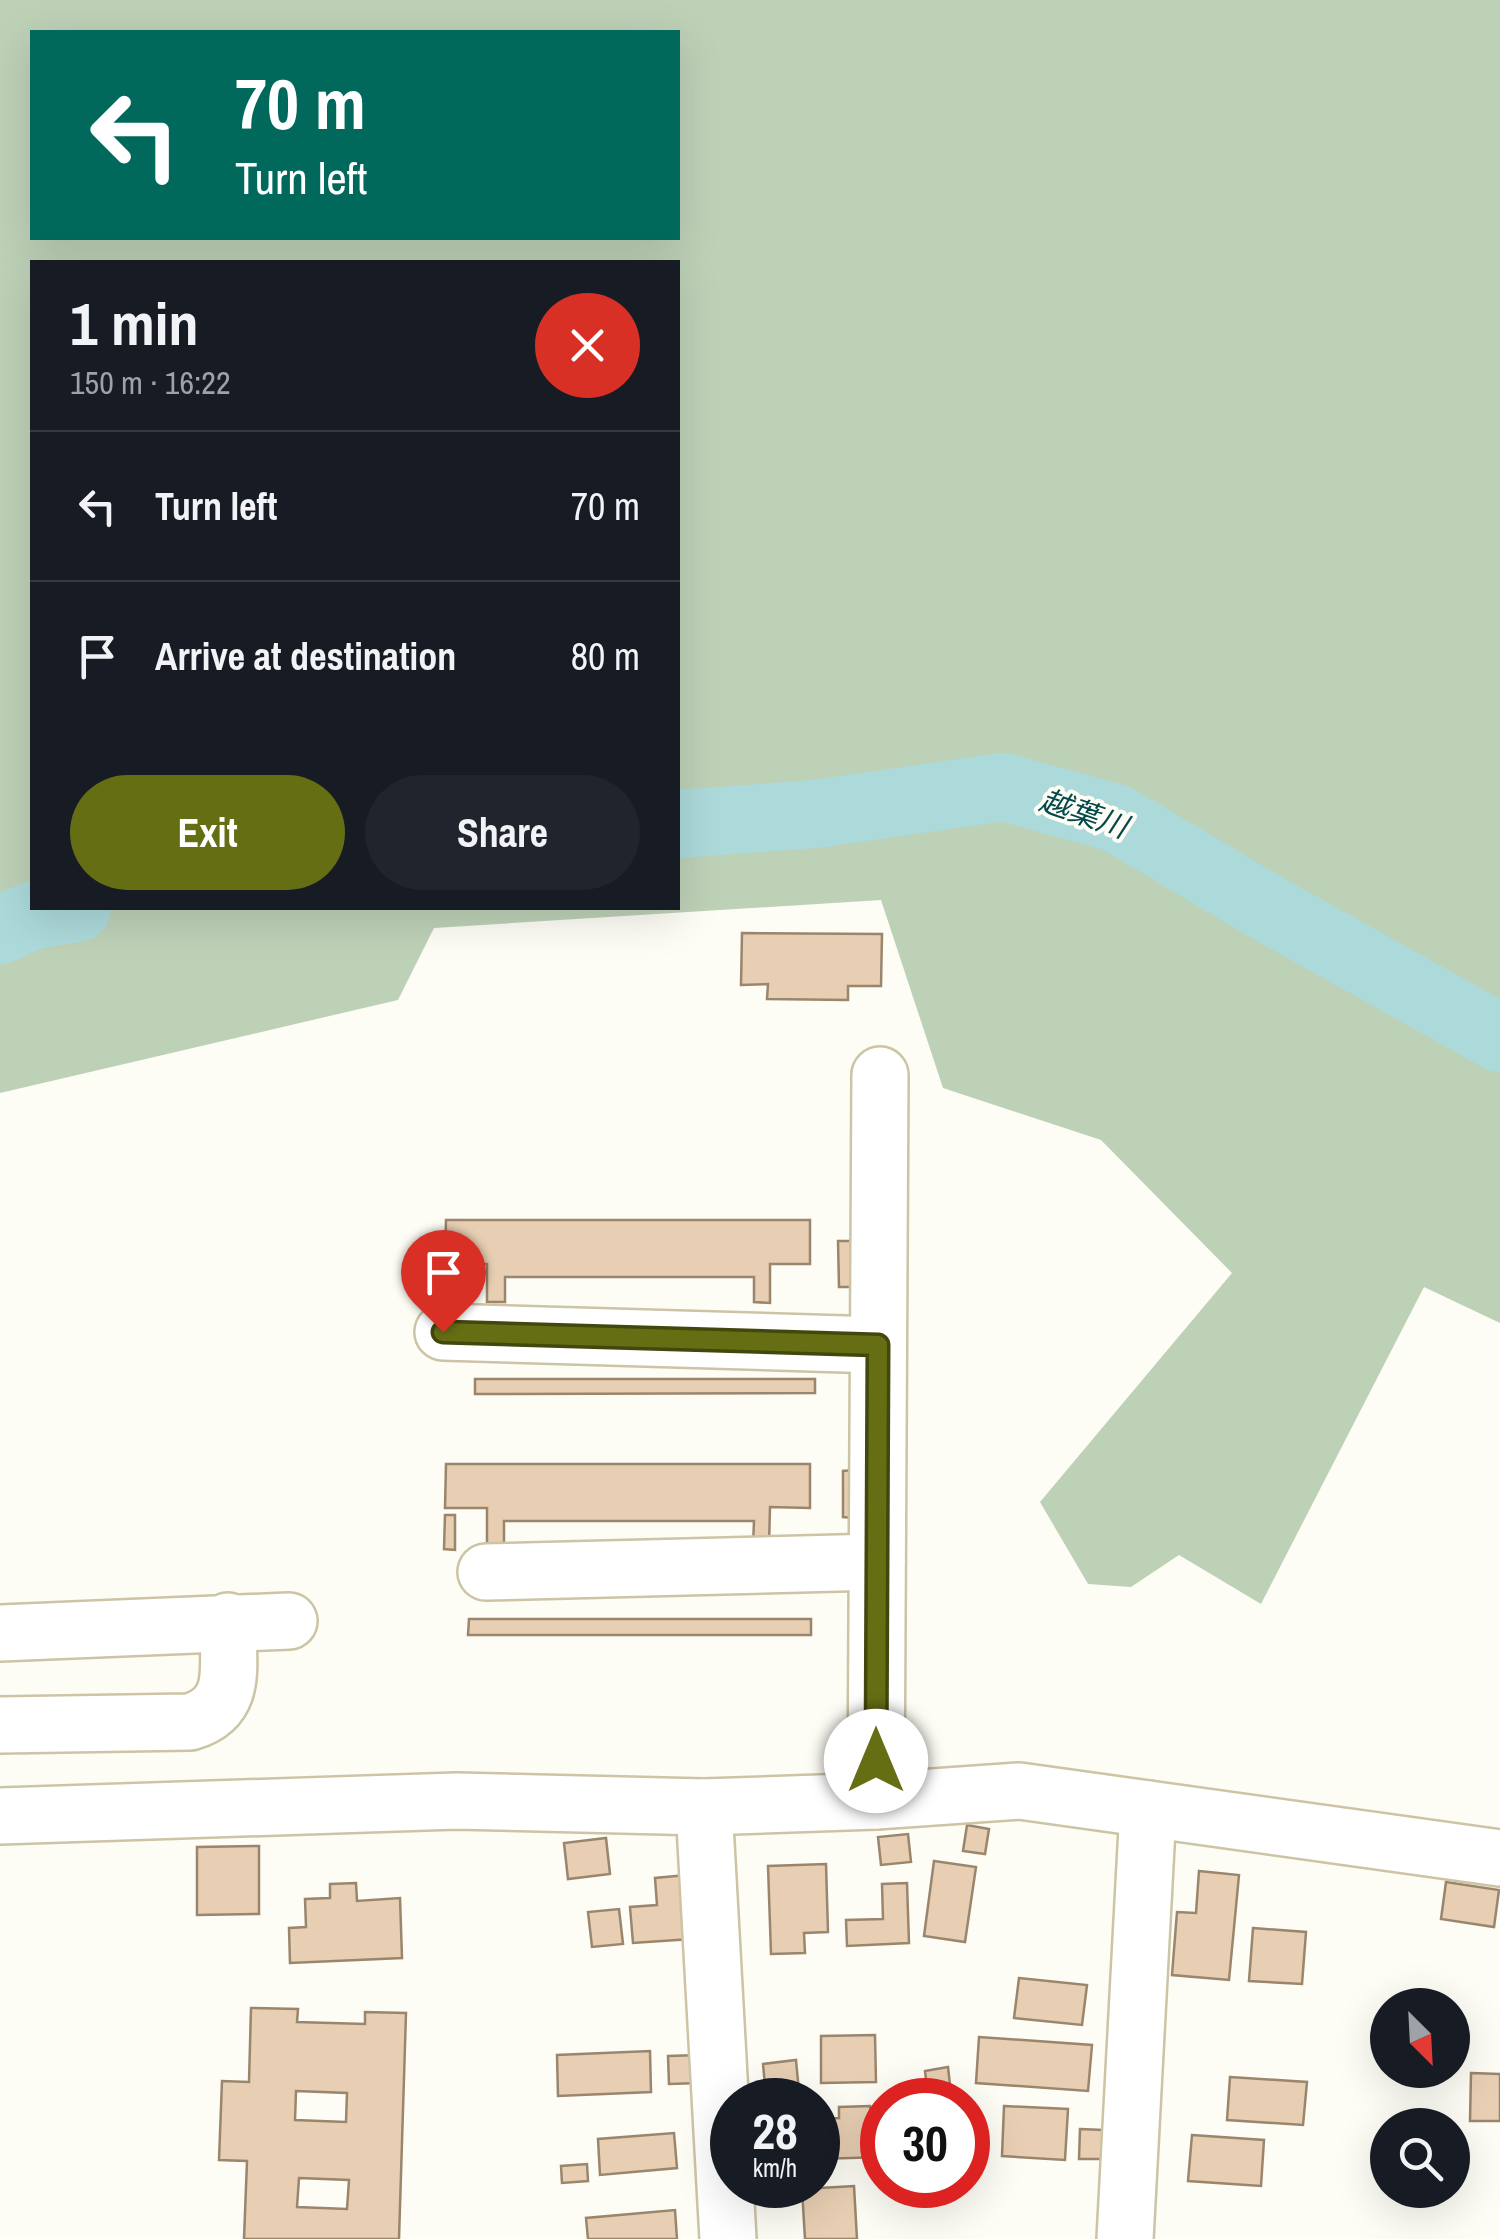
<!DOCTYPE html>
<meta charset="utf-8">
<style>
body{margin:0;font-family:"Archivo Narrow","Noto Sans JP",sans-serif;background:#20242c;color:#f1f3f6;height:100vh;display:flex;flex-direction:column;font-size:38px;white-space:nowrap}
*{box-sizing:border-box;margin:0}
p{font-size:32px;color:#9ea1a6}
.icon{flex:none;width:55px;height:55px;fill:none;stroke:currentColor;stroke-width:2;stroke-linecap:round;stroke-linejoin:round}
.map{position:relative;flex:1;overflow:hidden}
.panel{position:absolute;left:30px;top:260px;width:650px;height:650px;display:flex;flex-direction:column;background:#171b24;border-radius:0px;box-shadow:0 10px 40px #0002}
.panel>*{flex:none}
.hud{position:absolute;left:30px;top:30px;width:650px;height:210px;border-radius:0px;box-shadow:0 10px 40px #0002;background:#00695c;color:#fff;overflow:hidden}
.needle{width:65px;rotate:156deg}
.controls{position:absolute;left:1370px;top:1988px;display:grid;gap:20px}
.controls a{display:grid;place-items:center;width:100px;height:100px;border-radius:50%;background:#171b24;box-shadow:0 10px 40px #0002;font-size:50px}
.speed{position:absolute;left:710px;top:2078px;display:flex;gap:20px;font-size:50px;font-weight:700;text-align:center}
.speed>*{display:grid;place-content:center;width:130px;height:130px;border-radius:50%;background:#171b24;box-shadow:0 10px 40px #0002;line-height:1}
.speed small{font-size:25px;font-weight:400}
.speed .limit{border:15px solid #d22;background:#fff;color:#111}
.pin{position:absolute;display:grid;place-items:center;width:85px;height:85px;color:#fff;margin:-102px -42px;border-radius:50% 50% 50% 0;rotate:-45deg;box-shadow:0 0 10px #0007}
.pin .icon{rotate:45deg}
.me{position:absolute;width:110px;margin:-55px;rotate:0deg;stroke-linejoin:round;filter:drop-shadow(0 0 8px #0008)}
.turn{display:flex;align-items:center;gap:35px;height:210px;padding:0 40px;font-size:45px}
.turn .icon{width:130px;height:130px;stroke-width:2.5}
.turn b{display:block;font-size:70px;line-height:85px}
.round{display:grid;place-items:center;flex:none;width:105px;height:105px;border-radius:52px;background:#20242c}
.summary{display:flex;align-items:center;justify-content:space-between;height:170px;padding:0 40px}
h1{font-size:60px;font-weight:800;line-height:75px}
.cta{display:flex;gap:20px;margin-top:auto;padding:20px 40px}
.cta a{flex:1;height:115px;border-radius:60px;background:#666e14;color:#fff;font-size:40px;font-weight:800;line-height:115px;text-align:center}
.cta a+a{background:#20242c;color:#f1f3f6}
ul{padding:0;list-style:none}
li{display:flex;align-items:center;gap:30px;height:150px;padding:0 40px;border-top:2px solid #363941}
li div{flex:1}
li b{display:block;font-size:38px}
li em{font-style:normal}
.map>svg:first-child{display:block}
.green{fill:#bdd1b7;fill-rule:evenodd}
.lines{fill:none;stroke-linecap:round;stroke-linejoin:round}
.river{stroke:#acd9da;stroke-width:68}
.building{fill:#e8cfb3;stroke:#9a856d;stroke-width:2.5;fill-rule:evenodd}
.minor-casing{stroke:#cdc4a5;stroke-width:60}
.minor{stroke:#fff;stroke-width:55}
.route-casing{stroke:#42480d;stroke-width:25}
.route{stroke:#666e14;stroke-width:18}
.labels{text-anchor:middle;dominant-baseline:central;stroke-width:8;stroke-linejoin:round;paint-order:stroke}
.water-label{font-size:30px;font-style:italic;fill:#04494b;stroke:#fdfcf5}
</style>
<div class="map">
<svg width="1500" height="2239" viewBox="0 0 1500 2239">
<rect width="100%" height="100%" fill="#fdfcf5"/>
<path class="green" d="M0 0H1500V1323L1424 1287 1261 1604 1179 1555 1131 1587 1088 1584 1040 1502 1232 1273 1101 1140 943 1088 881 900 434 928 398 1000 0 1093ZM32 32H678V238H32ZM32 262H678V908H32Z"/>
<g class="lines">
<g class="river">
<polyline points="678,824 815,814 1003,787 1116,818 1264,906 1500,1038"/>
<polyline points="0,930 34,915 77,908"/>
</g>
</g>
<g class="building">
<polygon points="742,933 882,934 881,986 848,986 848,1000 767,999 768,984 741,985"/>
<polygon points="446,1220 810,1220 810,1264 770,1264 770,1303 754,1302 754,1277 505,1277 505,1302 487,1302 487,1264 445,1264"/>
<polygon points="838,1241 851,1241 851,1287 839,1287"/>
<polygon points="446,1275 461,1275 460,1303 446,1303"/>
<polygon points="475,1379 815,1379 815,1393 475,1394"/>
<polygon points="446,1464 810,1464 810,1508 770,1507 769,1546 753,1546 754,1521 504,1521 504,1545 487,1546 487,1508 445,1508"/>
<polygon points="854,1470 854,1518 843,1517 843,1471"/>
<polygon points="445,1515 455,1515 455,1550 444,1549"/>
<polygon points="469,1619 811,1619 811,1635 468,1635"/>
<polygon points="967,1825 989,1829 985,1854 963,1851"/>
<polygon points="908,1834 911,1862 881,1865 878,1837"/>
<polygon points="606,1838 610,1874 568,1879 564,1843"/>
<polygon points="259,1846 259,1914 197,1915 197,1847"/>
<polygon points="934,1861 976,1867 965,1942 924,1936"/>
<polygon points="826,1864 828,1932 804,1933 805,1953 771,1954 768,1866"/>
<polygon points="1199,1871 1239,1875 1229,1980 1172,1975 1177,1912 1196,1913"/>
<polygon points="686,1875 691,1939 633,1943 630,1907 657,1905 655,1878"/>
<polygon points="1446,1882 1499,1890 1494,1927 1441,1919"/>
<polygon points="356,1883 357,1901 400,1898 402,1958 290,1963 289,1928 306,1927 305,1899 330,1898 330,1884"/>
<polygon points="907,1883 909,1943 847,1946 846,1920 883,1919 882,1884"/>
<polygon points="619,1909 623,1944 592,1947 588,1912"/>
<polygon points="1253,1928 1306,1932 1302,1984 1249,1981"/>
<polygon points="1019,1978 1087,1985 1082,2025 1014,2018"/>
<path d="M251 2008 298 2009 297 2022 365 2024V2012L406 2013 399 2239H244L247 2161 219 2160 222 2081 249 2082ZM296 2091 347 2093 346 2122 295 2120ZM299 2178 349 2180 347 2209 297 2207Z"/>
<polygon points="875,2035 876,2082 821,2083 821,2036"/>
<polygon points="979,2037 1092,2045 1088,2091 976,2083"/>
<polygon points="650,2051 651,2092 558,2096 557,2055"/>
<polygon points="700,2055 700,2083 669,2084 668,2056"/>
<polygon points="796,2060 799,2092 766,2096 763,2064"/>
<polygon points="948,2067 950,2085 927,2088 925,2071"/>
<polygon points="1471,2073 1500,2074 1500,2121 1470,2121"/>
<polygon points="1230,2077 1307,2082 1303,2125 1227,2120"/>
<polygon points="870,2106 871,2117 882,2117 882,2157 818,2159 818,2119 839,2118 839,2107"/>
<polygon points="1004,2106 1068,2109 1065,2160 1002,2156"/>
<polygon points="1080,2129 1103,2130 1103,2159 1079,2159"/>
<polygon points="674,2133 677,2168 600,2175 598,2139"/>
<polygon points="1192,2135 1264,2140 1261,2186 1188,2181"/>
<polygon points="587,2164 588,2181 562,2183 561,2166"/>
<polygon points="854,2186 857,2239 805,2239 802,2189"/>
<polygon points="675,2210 677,2239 588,2239 586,2218"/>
</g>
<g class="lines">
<g class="minor-casing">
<g id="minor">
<polyline points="443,1332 878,1345"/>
<polyline points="486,1572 877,1562"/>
<polyline points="0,1633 289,1621"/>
<path d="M0 1725 190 1722C240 1707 227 1665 228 1621"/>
<polyline points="876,1801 880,1075"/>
<polyline points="704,1807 728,2239"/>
<polyline points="0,1816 456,1801 704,1807 876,1801 1019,1791 1500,1858"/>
<polyline points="1125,2239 1148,1809"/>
</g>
</g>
<use href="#minor" class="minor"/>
</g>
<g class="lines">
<g class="route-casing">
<polyline id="route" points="443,1332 878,1345 876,1761"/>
</g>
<use href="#route" class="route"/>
</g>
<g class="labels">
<g class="water-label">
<text transform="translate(1084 813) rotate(19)">越葉川</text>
</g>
</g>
</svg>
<div class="controls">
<a><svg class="needle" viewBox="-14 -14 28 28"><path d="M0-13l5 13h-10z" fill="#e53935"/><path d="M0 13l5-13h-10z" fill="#9ea1a6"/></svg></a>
<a><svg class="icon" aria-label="search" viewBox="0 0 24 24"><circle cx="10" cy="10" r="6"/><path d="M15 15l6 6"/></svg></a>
</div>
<div class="speed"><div>28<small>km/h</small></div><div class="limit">30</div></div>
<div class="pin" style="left:443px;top:1332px;background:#d93025"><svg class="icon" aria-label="arrive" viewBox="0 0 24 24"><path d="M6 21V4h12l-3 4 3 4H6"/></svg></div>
<svg class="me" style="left:876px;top:1761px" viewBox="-20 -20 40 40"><circle r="19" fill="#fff"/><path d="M0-13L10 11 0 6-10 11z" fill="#666e14"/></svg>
<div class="hud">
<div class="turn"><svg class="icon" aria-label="left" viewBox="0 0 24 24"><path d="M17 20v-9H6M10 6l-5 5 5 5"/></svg><div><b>70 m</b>Turn left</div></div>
</div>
<section class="panel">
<div class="summary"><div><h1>1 min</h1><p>150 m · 16:22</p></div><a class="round" style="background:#d93025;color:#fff"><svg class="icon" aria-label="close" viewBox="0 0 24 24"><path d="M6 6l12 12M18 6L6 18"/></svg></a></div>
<ul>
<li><svg class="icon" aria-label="left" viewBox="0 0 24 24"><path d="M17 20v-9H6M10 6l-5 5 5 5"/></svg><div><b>Turn left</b></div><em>70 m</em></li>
<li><svg class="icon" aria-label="arrive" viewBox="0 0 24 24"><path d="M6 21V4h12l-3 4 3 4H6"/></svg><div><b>Arrive at destination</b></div><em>80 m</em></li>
</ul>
<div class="cta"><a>Exit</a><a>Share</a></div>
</section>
</div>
